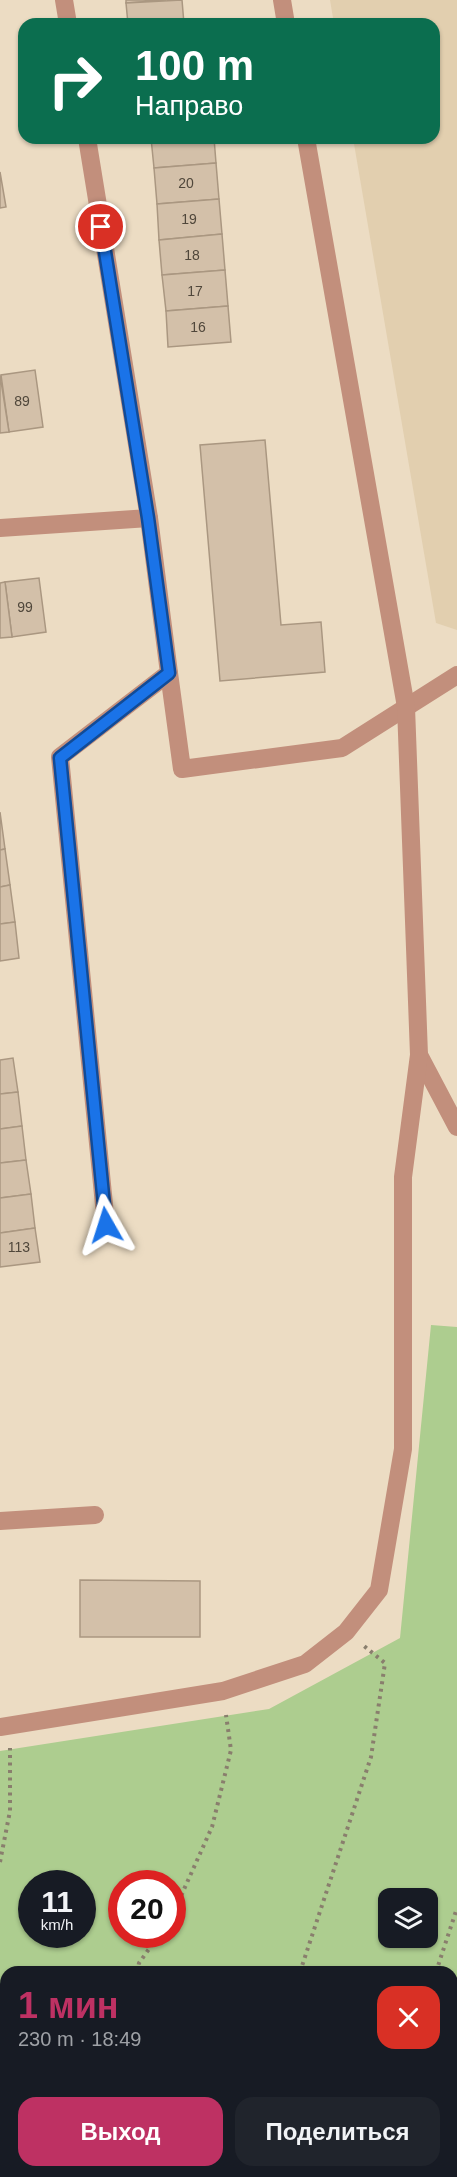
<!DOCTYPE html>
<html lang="ru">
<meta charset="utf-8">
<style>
body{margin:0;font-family:Helvetica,sans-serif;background:#20242c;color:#f1f3f6;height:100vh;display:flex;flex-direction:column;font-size:22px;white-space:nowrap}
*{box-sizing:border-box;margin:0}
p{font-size:20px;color:#9ea1a6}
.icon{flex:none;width:33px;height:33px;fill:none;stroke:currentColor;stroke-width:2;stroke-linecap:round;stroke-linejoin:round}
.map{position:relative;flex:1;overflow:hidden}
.sheet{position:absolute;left:0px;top:1966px;width:458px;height:212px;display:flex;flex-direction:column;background:#171b24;border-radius:18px 18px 0 0;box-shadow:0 2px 4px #0004}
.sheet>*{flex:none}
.banner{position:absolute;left:18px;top:18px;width:422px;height:126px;border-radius:18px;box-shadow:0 2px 4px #0004;background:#0b6e4f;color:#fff;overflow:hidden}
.buttons{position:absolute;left:378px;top:1888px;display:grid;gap:12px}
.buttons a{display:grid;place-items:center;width:60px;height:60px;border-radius:12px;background:#171b24;box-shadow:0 2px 4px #0004;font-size:30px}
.speed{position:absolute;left:18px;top:1870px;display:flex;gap:12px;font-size:30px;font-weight:700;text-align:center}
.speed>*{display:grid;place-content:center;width:78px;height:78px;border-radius:50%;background:#171b24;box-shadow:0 2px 4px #0004;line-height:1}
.speed small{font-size:15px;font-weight:400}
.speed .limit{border:9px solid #d22;background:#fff;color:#111}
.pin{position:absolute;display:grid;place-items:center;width:51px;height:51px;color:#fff;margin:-26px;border:3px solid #fff;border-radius:50%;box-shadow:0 2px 6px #0007}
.me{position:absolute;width:66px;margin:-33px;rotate:354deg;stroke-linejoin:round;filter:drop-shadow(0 0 4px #0008)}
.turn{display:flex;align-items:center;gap:21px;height:126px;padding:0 18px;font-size:27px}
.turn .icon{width:78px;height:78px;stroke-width:2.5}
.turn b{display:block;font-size:42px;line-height:51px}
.round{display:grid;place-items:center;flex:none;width:63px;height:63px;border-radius:18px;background:#20242c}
.head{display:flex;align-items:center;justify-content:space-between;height:102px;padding:0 18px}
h1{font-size:36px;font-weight:700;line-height:45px;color:#be3163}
.action{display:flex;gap:12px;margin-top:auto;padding:12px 18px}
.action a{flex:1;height:69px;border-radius:18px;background:#be3163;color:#fff;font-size:24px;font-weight:700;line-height:69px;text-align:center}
.action a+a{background:#20242c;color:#f1f3f6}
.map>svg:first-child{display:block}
.built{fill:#e2cfaf}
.green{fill:#adcd8f;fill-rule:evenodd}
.building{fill:#d3c0a9;stroke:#aa9781;stroke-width:1.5}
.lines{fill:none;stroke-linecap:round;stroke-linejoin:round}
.path{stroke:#897e6d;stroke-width:4;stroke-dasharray:3 4.5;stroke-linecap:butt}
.minor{stroke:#c28f7c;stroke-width:18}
.route-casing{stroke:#114b97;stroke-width:15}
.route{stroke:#1a73e8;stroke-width:10}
.labels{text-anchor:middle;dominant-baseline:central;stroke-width:5;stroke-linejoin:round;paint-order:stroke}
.number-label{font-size:14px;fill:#50473b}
</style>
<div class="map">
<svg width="457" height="2177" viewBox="0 0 457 2177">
<rect width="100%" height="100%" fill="#ecdcc3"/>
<polygon class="built" points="330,0 457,0 457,630 436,623 353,138 434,138 434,24 334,24"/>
<path class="green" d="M431 1325 457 1327V2177H0V1751L269 1709 400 1638ZM32 1884H82V1935H32ZM122 1884H172V1935H122ZM388 1899H428V1938H388ZM6 1972H452V2172H6Z"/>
<g class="building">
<polygon points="126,0 166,0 126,3"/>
<polygon points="182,0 184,24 128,24 126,3"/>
<polygon points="151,138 214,138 216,163 154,168"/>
<polygon points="216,163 219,199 157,204 154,168"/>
<polygon points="0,172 6,207 0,208"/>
<polygon points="219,199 222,234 159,240 157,204"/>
<polygon points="222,234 225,270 162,275 159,240"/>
<polygon points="225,270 228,306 166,311 162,275"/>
<polygon points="228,306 231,342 168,347 166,311"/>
<polygon points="35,370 43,427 9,432 1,375"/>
<polygon points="0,375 9,432 0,433"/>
<polygon points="265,440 281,625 321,622 325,672 220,681 200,445"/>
<polygon points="39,578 46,632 12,637 5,582"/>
<polygon points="5,582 12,637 0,638 0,583"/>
<polygon points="0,812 5,849 0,850"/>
<polygon points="5,849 10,885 0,887 0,850"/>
<polygon points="10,885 15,922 0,924 0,887"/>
<polygon points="15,922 19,958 0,961 0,924"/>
<polygon points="13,1058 18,1092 0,1094 0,1060"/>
<polygon points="18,1092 22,1126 0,1129 0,1094"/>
<polygon points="22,1126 26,1160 0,1163 0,1129"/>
<polygon points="26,1160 31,1194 0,1198 0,1163"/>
<polygon points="31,1194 35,1228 0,1233 0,1198"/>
<polygon points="35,1228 40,1262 0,1267 0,1233"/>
<polygon points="80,1580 200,1581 200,1637 80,1637"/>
</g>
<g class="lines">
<g class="path">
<polyline points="0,1862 10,1811 10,1748"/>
<polyline points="172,1916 212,1827 231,1750 226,1715"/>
<polyline points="137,1972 139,1963 159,1935"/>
<polyline points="300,1972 371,1757 385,1663 364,1646"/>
<polyline points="436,1972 457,1908"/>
<polyline points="88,2177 89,2172"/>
<polyline points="232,2177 234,2172"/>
<polyline points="361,2177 363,2172"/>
</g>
<g class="minor">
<polyline points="64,0 68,24"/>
<polyline points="282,0 286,24"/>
<polyline points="0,528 149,518 87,138"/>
<polyline points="169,673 182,769 342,748 457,675"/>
<polyline points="419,1055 457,1127"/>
<polyline points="106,1225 60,757 169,673 149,518"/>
<polyline points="0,1521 95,1515"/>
<polyline points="0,1727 223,1691 305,1664 346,1632 379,1590 403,1449 403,1177 419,1055 406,707 306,138"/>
</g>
</g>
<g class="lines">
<g class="route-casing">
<polyline id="route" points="101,227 148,518 169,673 60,758 106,1225"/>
</g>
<use href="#route" class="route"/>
</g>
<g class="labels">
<g class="number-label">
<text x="186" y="183">20</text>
<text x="189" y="219">19</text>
<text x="192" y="255">18</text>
<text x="195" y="291">17</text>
<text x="198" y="327">16</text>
<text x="22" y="401">89</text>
<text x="25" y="607">99</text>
<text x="19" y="1247">113</text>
</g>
</g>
</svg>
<div class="buttons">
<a><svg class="icon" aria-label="layers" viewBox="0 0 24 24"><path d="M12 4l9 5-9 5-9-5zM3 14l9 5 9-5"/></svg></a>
</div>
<div class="speed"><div>11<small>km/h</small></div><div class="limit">20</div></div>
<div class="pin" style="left:101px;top:227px;background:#d93025"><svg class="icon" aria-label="arrive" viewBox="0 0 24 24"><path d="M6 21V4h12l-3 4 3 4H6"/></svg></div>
<svg class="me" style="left:106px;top:1225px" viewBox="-20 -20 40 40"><path d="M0-17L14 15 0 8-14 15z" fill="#1a73e8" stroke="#fff" stroke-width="4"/></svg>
<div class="banner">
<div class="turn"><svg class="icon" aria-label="right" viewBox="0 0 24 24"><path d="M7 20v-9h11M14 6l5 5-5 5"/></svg><div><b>100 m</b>Направо</div></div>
</div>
<section class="sheet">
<div class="head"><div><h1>1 мин</h1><p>230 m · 18:49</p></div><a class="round" style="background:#d93025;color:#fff"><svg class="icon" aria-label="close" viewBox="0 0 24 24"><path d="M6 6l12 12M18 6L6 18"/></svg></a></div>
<div class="action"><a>Выход</a><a>Поделиться</a></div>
</section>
</div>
